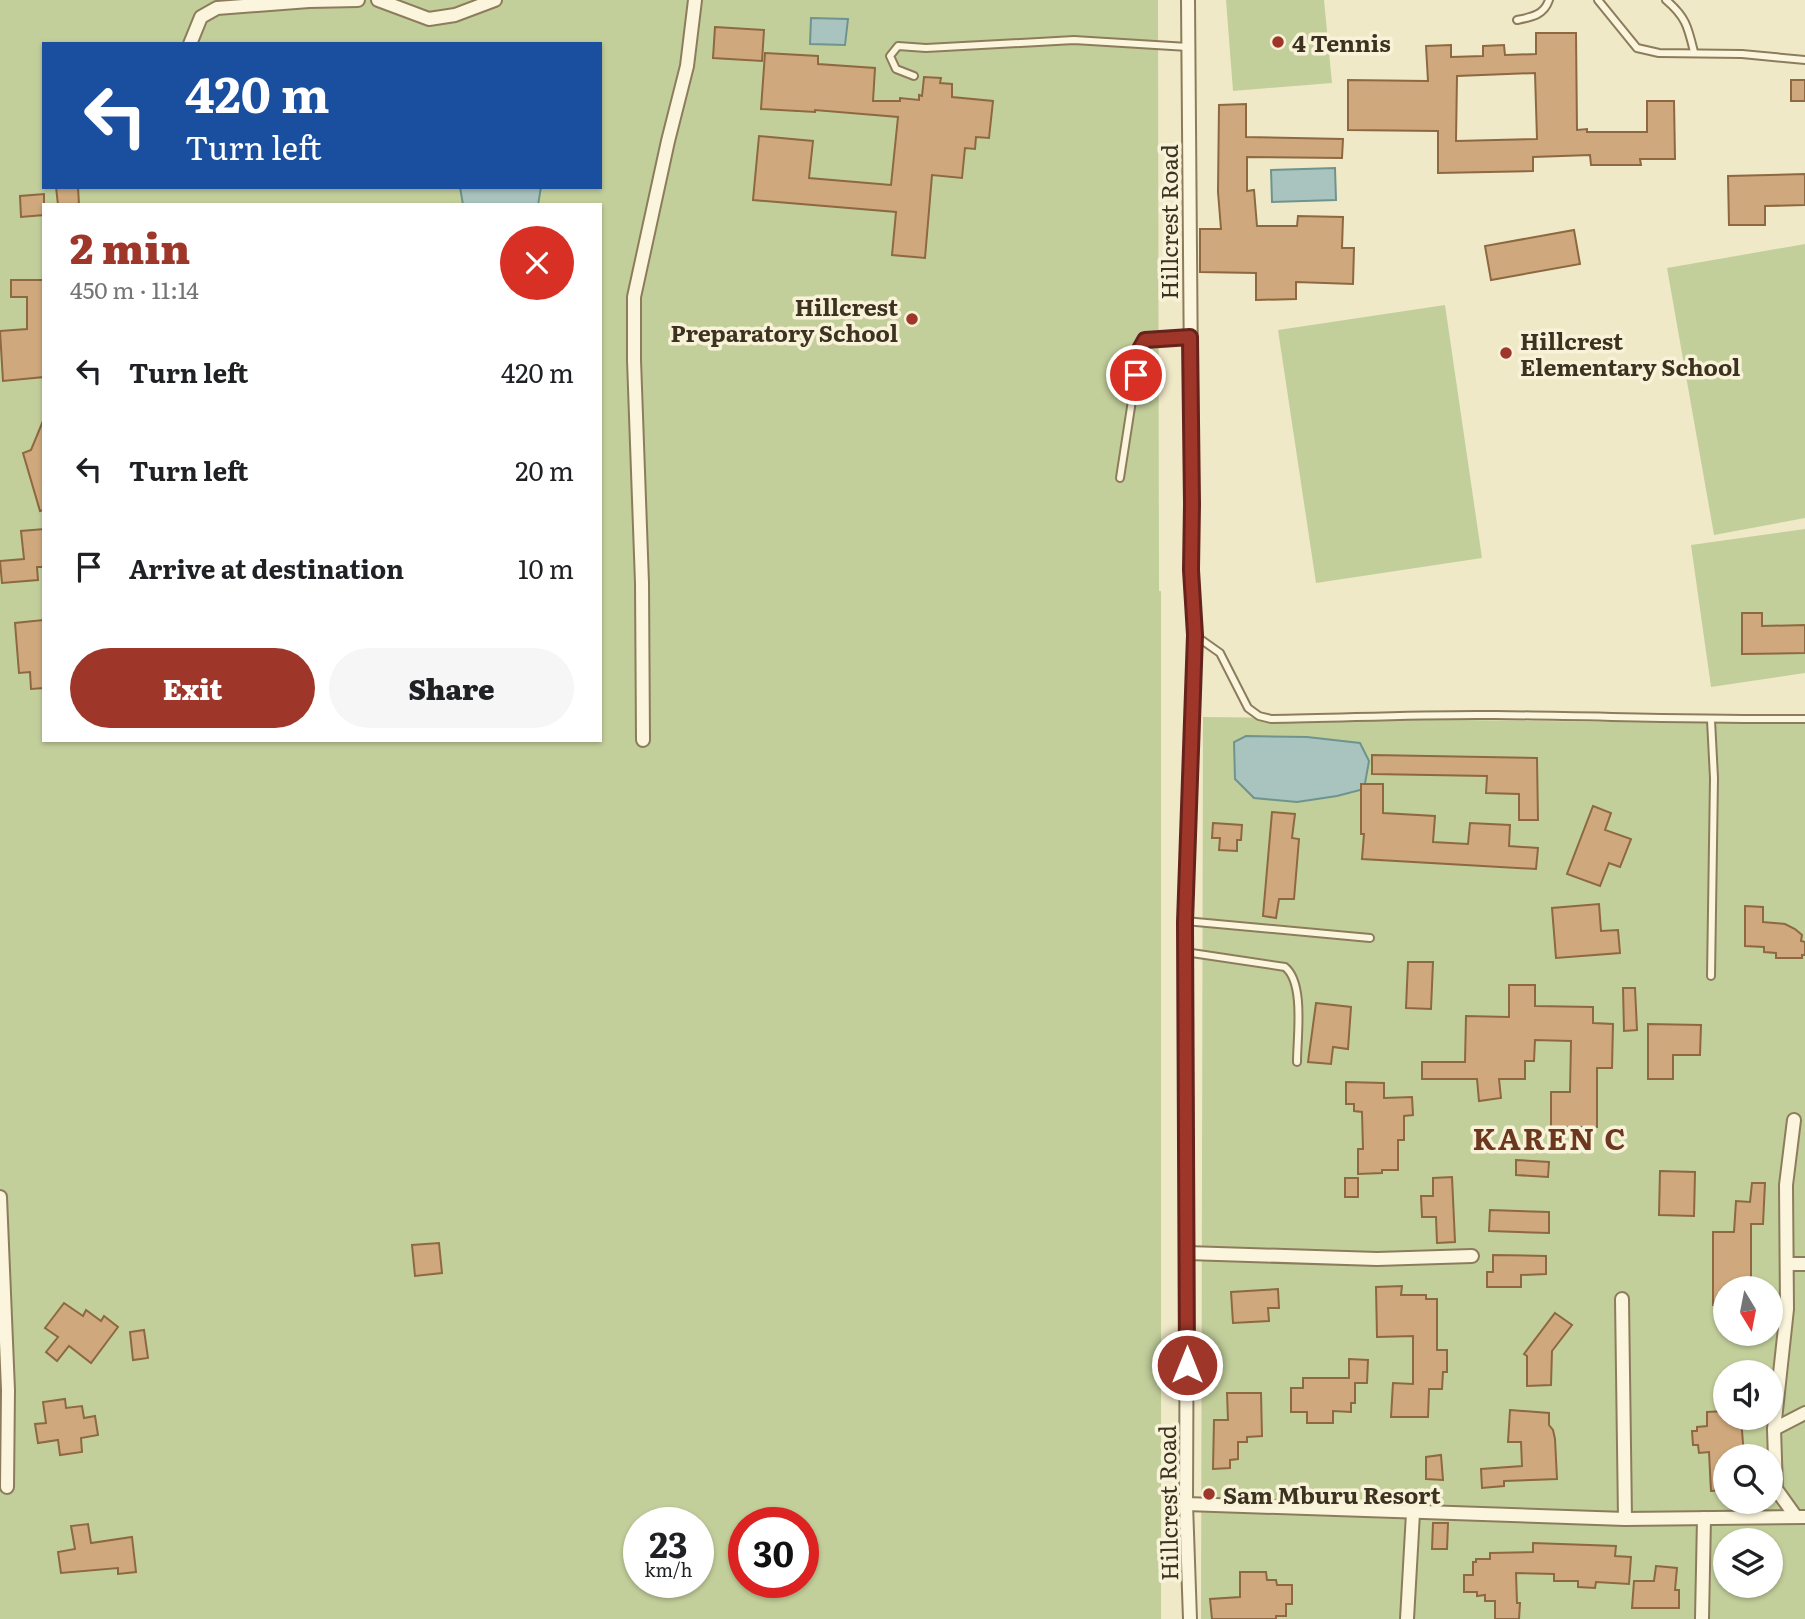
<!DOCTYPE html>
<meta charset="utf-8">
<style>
body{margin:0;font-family:Literata,serif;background:#f6f6f6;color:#202124;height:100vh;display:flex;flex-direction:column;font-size:26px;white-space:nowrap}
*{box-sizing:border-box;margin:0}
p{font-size:23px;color:#757577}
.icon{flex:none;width:38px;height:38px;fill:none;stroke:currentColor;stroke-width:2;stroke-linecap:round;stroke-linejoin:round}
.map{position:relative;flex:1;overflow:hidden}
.side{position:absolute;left:42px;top:203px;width:560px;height:539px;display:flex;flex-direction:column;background:#fff;border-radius:0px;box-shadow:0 2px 5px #0004}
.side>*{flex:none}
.hud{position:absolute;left:42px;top:42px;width:560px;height:147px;border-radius:0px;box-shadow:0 2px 5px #0004;background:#1a4fa0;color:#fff;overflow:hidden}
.needle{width:46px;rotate:170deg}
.controls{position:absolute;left:1713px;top:1276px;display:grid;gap:14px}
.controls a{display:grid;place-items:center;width:70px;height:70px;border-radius:50%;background:#fff;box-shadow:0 2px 5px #0004;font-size:35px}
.speed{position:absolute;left:623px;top:1507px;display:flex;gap:14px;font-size:35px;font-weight:700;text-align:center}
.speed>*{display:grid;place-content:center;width:91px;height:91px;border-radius:50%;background:#fff;box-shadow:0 2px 5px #0004;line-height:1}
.speed small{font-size:18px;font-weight:400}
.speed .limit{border:10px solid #d22;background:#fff;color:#111}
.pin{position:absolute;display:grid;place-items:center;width:60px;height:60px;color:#fff;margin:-30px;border:4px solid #fff;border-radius:50%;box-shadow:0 2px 7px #0007}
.me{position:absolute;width:77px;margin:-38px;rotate:0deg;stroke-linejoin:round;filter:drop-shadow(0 0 5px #0008)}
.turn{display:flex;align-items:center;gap:24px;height:147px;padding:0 28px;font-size:32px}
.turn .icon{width:91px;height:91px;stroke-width:2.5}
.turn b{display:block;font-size:49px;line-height:60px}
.round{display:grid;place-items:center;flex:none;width:74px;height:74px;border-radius:37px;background:#f6f6f6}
.overview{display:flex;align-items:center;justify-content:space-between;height:119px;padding:0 28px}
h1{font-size:42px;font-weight:800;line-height:52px;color:#9e362a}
.button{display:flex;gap:14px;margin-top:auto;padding:14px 28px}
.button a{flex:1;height:80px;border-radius:42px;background:#9e362a;color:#fff;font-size:28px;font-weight:800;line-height:80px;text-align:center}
.button a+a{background:#f6f6f6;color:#202124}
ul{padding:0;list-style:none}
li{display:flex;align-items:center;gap:21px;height:98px;padding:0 28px}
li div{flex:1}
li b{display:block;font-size:26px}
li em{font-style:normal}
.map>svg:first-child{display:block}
.green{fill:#c3cf9b;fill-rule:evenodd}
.water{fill:#a9c4bf;stroke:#6f938e;stroke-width:2}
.building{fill:#cfa97d;stroke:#8d6841;stroke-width:2;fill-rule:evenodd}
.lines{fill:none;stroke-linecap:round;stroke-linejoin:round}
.service-casing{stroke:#8d7c5c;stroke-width:10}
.minor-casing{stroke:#8d7c5c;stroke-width:16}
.service{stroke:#faf5dc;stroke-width:6}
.minor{stroke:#faf5dc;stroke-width:12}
.route-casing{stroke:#67231b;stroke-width:18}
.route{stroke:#9e362a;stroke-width:12}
.poi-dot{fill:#9e362a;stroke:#f7f2d8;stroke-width:2.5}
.labels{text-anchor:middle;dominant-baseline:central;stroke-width:7;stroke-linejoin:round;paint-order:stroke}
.poi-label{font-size:23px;font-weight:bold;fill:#3d3120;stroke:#f7f2d8;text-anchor:start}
.street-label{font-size:23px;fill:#3d3120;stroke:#f7f2d8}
.district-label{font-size:30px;font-weight:bold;letter-spacing:2px;fill:#6b371e;stroke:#f7f2d8}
</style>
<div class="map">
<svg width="1805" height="1619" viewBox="0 0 1805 1619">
<rect width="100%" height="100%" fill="#f0e9c8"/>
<g class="green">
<path d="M0 0H1158L1159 591H1161V1619H0ZM44 44H600V187H44ZM44 205H600V740H44ZM639 1522H698V1582H639ZM744 1522H803V1582H744Z"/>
<polygon points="1226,0 1324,0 1332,83 1233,91"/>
<polygon points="1805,244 1805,518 1714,535 1667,268"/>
<polygon points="1445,305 1482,558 1316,583 1278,330"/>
<polygon points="1805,529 1805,673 1711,687 1691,545"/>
<path d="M1203 717 1805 724V1619H1201ZM1726 1288H1771V1334H1726ZM1726 1372H1771V1418H1726ZM1726 1456H1771V1502H1726ZM1726 1540H1771V1586H1726Z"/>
</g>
<g class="water">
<polygon points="811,18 848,19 845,45 810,44"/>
<polygon points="1335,168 1336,200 1272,202 1271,170"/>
<polygon points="460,187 541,187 538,205 463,205"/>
<polygon points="1246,736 1307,737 1360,743 1369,761 1364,789 1337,796 1297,802 1254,798 1235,779 1234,742"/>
</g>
<g class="building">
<polygon points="715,27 764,30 762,61 713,58"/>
<path d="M1536 33H1576L1577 130 1587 129V132H1647V101H1674L1675 159H1640L1641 165H1591L1590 155 1533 157V171L1438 173V131L1348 130V80L1428 81 1426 46 1451 45V57L1483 56V46L1504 45 1505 55 1536 54ZM1535 73 1537 139 1456 141 1457 76Z"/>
<polygon points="765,53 818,56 818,64 875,68 873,101 900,101 900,98 919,100 919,95 922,96 924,77 941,78 940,83 952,84 952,97 993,101 989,138 976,137 975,149 965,148 962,178 932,175 925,258 892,255 896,212 753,200 759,136 813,141 809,178 891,185 898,117 815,110 815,112 761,109"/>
<rect x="1791" y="80" width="14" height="21"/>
<polygon points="1246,104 1246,137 1343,139 1342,158 1247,157 1247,191 1254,190 1257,226 1297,226 1298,216 1343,217 1342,248 1354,248 1353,284 1296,282 1296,299 1256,300 1256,273 1200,272 1200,229 1221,229 1218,192 1219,105"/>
<polygon points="1805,174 1805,205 1765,206 1765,225 1729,225 1728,176"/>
<polygon points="56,187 78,187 79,205 58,205"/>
<polygon points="44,194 44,215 21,217 20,196"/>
<polygon points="1574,230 1580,264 1491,280 1485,246"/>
<polygon points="11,280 44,280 44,377 3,381 0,331 27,329 27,297 11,297"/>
<polygon points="43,421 44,510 40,511 23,453 31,450"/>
<polygon points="44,529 44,567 37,567 38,580 2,583 0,561 24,559 21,531"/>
<polygon points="1742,613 1762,613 1762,626 1805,625 1805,653 1742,654"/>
<polygon points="43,620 44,688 31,689 30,672 19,673 15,623"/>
<polygon points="1372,755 1537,758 1538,820 1519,820 1519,794 1486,793 1487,776 1372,774"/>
<polygon points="1361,784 1383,784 1383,813 1435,816 1433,842 1468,844 1470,823 1510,825 1509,846 1538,848 1536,869 1362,859 1364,834 1361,834"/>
<polygon points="1593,806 1611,813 1605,830 1631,839 1620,867 1609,863 1600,886 1567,874"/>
<polygon points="1272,812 1295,814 1292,838 1299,839 1294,899 1279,899 1276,918 1263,916"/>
<polygon points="1213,823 1242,825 1241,840 1237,840 1237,851 1219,850 1220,838 1212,838"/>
<polygon points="1599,904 1601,931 1618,930 1620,953 1556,958 1552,908"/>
<polygon points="1745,906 1763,907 1763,922 1785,924 1795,929 1802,935 1801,941 1805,942 1805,955 1802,955 1802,958 1776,958 1776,953 1764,952 1764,947 1745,946"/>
<polygon points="1408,962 1433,962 1431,1009 1406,1008"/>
<polygon points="1509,985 1535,985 1535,1006 1593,1007 1593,1023 1613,1024 1612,1068 1597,1068 1597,1127 1551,1127 1551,1092 1570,1092 1571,1041 1535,1040 1534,1061 1525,1061 1525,1079 1499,1079 1501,1098 1479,1101 1477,1079 1422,1079 1422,1062 1465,1062 1466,1016 1509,1017"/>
<polygon points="1623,988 1635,988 1637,1030 1624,1031"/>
<polygon points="1316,1003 1351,1007 1348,1049 1333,1047 1331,1064 1308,1062"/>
<polygon points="1648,1024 1701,1025 1700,1055 1673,1055 1673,1079 1648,1079"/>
<polygon points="1346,1082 1384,1083 1384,1098 1412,1097 1413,1115 1404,1116 1404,1140 1398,1140 1398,1170 1382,1170 1382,1173 1358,1174 1358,1149 1363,1149 1362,1112 1354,1111 1354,1104 1346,1104"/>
<polygon points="1516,1160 1549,1162 1548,1177 1516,1175"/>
<polygon points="1660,1171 1695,1172 1694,1216 1659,1215"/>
<polygon points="1452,1177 1455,1242 1437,1243 1436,1217 1422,1217 1421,1196 1433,1196 1433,1178"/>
<rect x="1345" y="1178" width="13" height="19"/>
<polygon points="1752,1183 1765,1183 1763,1224 1751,1224 1751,1288 1726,1288 1726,1305 1713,1305 1713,1232 1734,1232 1736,1201 1750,1202"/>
<polygon points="1490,1210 1549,1212 1549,1233 1489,1231"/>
<polygon points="439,1243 442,1273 415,1276 412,1245"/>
<polygon points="1493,1255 1546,1256 1546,1274 1521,1275 1521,1287 1487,1287 1487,1272 1493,1272"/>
<polygon points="1402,1286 1401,1295 1426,1295 1426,1299 1437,1299 1437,1350 1447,1350 1447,1372 1443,1372 1442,1389 1429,1389 1428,1417 1391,1417 1393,1383 1413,1384 1413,1336 1377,1337 1376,1287"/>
<polygon points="1278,1289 1279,1308 1268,1308 1269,1321 1233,1323 1231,1292"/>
<polygon points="64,1303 83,1316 86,1310 101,1321 104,1316 118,1327 91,1363 69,1346 57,1361 46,1352 58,1337 45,1328"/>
<polygon points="1555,1313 1572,1325 1552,1351 1551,1385 1527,1386 1527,1356 1524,1354"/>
<polygon points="144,1330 148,1358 133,1360 130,1332"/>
<polygon points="1349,1359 1368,1360 1367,1383 1355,1383 1355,1403 1351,1403 1351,1412 1333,1411 1333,1423 1307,1423 1307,1412 1291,1412 1291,1388 1303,1388 1303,1378 1349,1378"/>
<polygon points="1227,1393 1261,1393 1262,1436 1247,1437 1247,1442 1238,1442 1238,1459 1230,1460 1230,1468 1213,1469 1214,1420 1228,1420"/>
<polygon points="65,1399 66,1408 82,1406 84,1418 95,1416 98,1435 81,1438 82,1452 60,1455 58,1440 38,1443 35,1424 46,1423 43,1402"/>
<polygon points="1510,1410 1549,1413 1549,1425 1553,1430 1555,1439 1557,1479 1504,1481 1504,1486 1482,1488 1481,1469 1522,1466 1521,1442 1508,1442"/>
<polygon points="1726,1411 1726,1418 1741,1418 1744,1456 1726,1456 1726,1490 1711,1491 1709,1452 1699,1453 1698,1445 1693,1445 1692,1431 1697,1431 1697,1427 1707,1426 1707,1412"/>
<polygon points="1441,1455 1443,1480 1426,1479 1426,1457"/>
<polygon points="1433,1523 1448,1523 1447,1549 1432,1549"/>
<polygon points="88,1524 91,1543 132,1537 136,1572 118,1574 118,1568 61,1573 58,1552 75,1549 71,1526"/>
<polygon points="1533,1543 1616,1546 1615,1556 1631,1557 1629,1584 1596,1582 1595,1588 1578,1587 1578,1581 1554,1581 1554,1574 1516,1573 1517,1603 1520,1603 1519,1619 1495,1619 1495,1601 1485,1601 1485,1595 1477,1596 1477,1592 1464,1592 1464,1575 1473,1575 1473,1562 1476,1562 1476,1559 1490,1559 1490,1553 1533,1552"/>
<polygon points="1656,1566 1677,1568 1675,1590 1679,1590 1679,1608 1632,1608 1634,1581 1654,1581"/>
<polygon points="1240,1572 1266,1572 1267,1580 1276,1580 1277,1585 1292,1585 1292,1604 1286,1604 1286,1616 1276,1616 1276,1619 1212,1619 1210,1599 1240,1597"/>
</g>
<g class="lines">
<g class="service-casing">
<g id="service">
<polyline points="1598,0 1637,48 1659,53 1742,54 1805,60"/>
<path d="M1666 0C1686 17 1688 27 1694 52"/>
<path d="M1517 20C1532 17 1544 15 1549 0"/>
<polyline points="914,76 896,69 890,56 898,46 926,48 1074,40 1188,47"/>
<polyline points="1120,478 1140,349 1145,340 1190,337"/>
<path d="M1196 636 1220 653 1248 708 1259 716 1271 719C1346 718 1421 714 1496 715 1599 716 1702 720 1805 719"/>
<polyline points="1185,921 1370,938"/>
<path d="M1185 952 1285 967C1305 983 1297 1037 1297 1062"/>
<polyline points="1711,976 1714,778 1711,720"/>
</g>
</g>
<g class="minor-casing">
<g id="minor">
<polyline points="378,0 429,19 455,15 495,0"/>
<polyline points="1188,0 1192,504 1191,570 1195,635 1185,921 1187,1253 1186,1504 1190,1619"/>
<polyline points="190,44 201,17 217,8 309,1 358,0"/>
<polyline points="643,740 642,583 634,360 634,297 668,141 687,66 695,0"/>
<polyline points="1794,1120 1786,1185 1787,1309 1774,1429 1776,1489 1796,1517"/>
<polyline points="0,1197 8,1390 7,1487"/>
<polyline points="1187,1253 1377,1259 1472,1256"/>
<polyline points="1788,1264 1805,1264"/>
<polyline points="1622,1299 1625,1519"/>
<polyline points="1774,1429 1805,1413"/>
<polyline points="1186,1504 1625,1519 1805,1517"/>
<polyline points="1407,1619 1413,1513"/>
<polyline points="1702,1619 1704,1518"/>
</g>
</g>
<use href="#service" class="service"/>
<use href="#minor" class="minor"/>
</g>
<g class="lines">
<g class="route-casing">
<polyline id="route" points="1136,375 1140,349 1145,340 1190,337 1192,504 1191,570 1195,635 1185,922 1187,1365"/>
</g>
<use href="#route" class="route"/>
</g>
<g class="poi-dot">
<circle cx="1278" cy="42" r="7"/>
<circle cx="912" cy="319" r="7"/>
<circle cx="1506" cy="353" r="7"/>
<circle cx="1209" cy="1494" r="7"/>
</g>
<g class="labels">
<g class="poi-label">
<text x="1292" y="42">4 Tennis</text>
<text x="898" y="306" text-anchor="end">Hillcrest<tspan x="898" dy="26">Preparatory School</tspan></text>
<text x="1520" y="340">Hillcrest<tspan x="1520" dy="26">Elementary School</tspan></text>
<text x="1223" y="1494">Sam Mburu Resort</text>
</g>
<g class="street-label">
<text transform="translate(1168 222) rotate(-90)">Hillcrest Road</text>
<text transform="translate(1167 1503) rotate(-91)">Hillcrest Road</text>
</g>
<g class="district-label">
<text x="1550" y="1137">KAREN C</text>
</g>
</g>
</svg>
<div class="controls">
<a><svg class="needle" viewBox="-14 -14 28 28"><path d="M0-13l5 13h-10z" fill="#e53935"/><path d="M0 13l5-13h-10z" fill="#757577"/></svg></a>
<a><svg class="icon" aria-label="sound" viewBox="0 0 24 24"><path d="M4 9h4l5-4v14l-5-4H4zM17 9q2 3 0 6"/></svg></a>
<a><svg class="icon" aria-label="search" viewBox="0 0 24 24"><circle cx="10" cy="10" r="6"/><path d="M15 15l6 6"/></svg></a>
<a><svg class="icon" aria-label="layers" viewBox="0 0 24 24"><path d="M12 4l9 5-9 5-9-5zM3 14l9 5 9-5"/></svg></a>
</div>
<div class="speed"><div>23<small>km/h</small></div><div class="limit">30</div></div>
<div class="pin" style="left:1136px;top:375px;background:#d93025"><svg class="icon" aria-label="arrive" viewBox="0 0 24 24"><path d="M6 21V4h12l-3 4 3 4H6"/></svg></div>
<svg class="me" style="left:1187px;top:1365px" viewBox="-20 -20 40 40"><circle r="17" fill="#9e362a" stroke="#fff" stroke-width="3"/><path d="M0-11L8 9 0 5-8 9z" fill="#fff"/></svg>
<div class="hud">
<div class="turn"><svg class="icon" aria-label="left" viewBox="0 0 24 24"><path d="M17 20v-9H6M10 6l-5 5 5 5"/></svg><div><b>420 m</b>Turn left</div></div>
</div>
<section class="side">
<div class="overview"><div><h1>2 min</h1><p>450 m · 11:14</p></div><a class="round" style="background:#d93025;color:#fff"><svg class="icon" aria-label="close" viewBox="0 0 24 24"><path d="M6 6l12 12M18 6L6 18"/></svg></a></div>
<ul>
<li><svg class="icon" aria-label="left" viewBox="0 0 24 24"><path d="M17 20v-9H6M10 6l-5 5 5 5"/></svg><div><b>Turn left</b></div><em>420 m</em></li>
<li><svg class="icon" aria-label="left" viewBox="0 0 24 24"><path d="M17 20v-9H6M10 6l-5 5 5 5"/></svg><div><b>Turn left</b></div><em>20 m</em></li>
<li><svg class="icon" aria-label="arrive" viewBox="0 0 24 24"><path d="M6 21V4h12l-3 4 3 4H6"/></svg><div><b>Arrive at destination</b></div><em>10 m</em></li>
</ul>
<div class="button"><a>Exit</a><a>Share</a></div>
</section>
</div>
